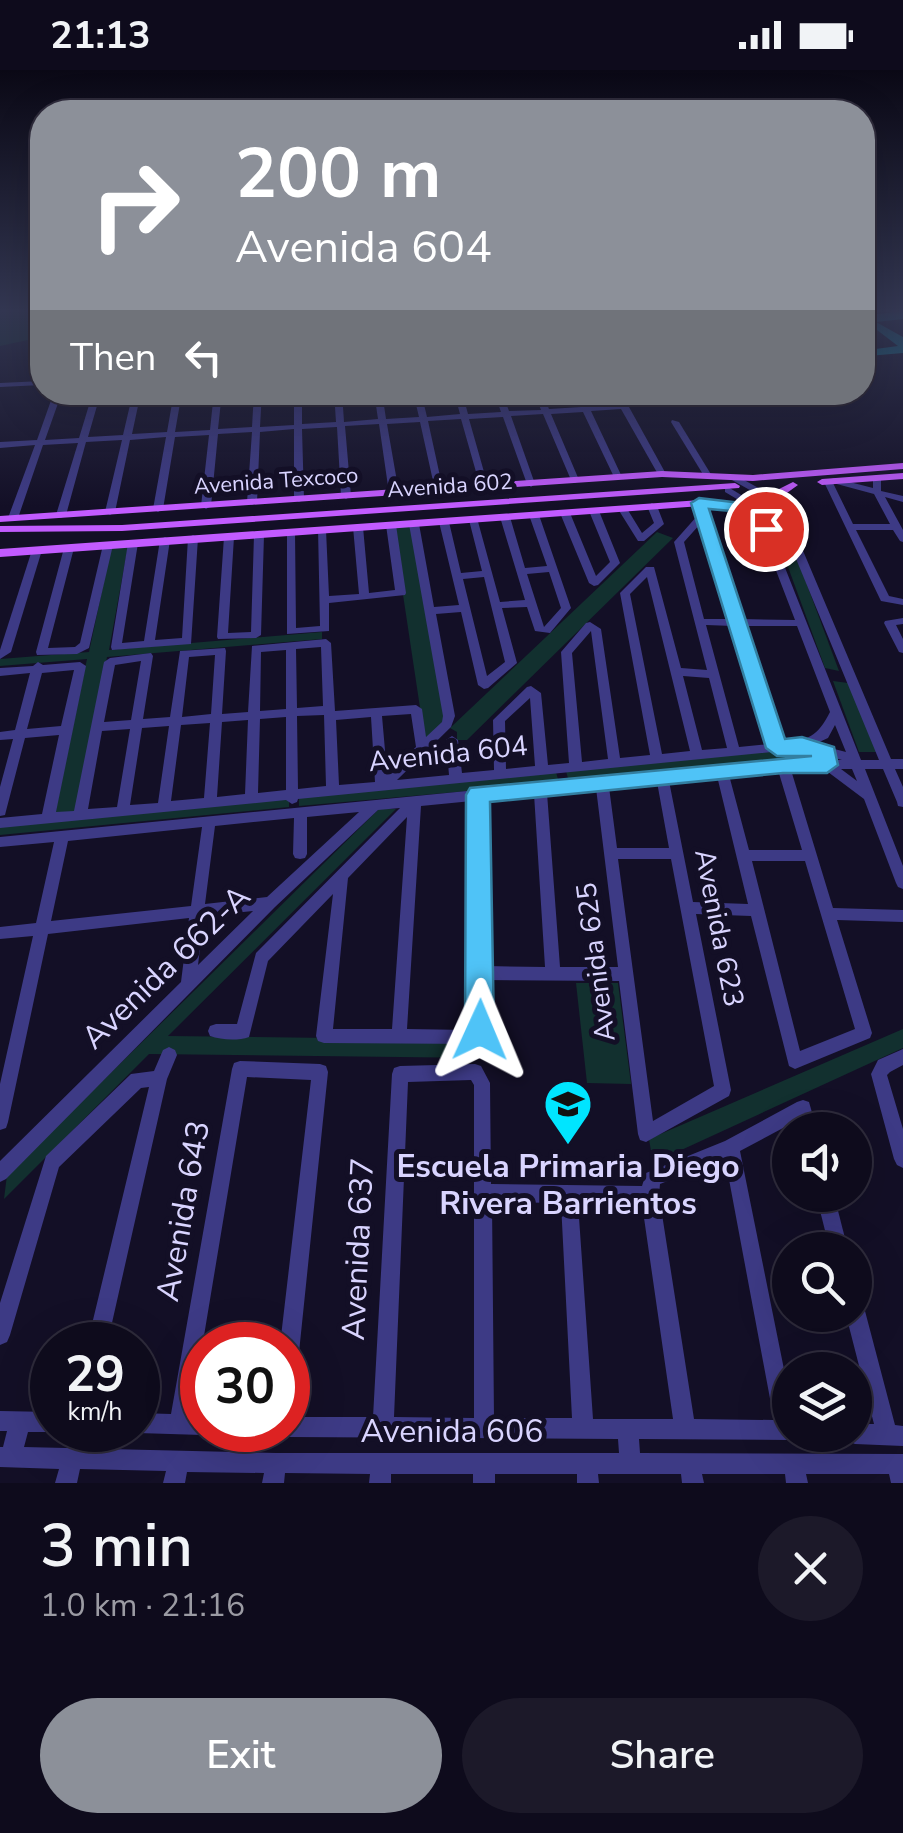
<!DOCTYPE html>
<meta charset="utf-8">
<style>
body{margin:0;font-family:"Nunito Sans",sans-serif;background:#1c1929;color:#f1f3f6;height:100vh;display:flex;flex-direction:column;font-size:38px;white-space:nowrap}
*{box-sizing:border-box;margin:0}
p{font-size:32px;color:#9b9ba3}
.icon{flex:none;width:55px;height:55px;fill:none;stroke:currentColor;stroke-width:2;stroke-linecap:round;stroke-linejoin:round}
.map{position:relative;height:1413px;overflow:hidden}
.drawer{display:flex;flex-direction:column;background:#0e0b1c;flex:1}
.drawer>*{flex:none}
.top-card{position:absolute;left:30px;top:30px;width:845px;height:305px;border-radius:40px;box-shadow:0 10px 40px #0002,0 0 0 2px #2e2b3b;background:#8c9099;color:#fff;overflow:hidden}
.tools{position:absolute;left:772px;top:1042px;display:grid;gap:20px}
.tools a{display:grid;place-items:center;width:100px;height:100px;border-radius:50%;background:#0e0b1c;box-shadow:0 10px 40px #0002,0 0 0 2px #2e2b3b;font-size:50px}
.speed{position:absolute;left:30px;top:1252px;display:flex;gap:20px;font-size:50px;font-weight:700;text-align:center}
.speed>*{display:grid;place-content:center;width:130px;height:130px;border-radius:50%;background:#0e0b1c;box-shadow:0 10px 40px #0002,0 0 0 2px #2e2b3b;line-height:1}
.speed small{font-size:25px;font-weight:400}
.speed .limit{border:15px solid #d22;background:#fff;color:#111}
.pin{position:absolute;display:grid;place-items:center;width:85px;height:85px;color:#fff;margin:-42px;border:5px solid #fff;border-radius:50%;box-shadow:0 2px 10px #0007}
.me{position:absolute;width:110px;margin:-55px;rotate:1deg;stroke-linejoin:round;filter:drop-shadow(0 0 8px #0008)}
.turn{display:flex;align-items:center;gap:35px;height:210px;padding:0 40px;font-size:45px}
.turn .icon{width:130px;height:130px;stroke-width:2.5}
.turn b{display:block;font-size:70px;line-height:85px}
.then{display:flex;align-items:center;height:95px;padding:0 40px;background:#0003;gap:20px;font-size:38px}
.round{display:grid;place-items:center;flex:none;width:105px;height:105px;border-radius:52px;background:#1c1929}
.head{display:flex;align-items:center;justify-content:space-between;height:170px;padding:0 40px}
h1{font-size:60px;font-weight:600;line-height:75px}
.action{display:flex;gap:20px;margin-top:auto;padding:20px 40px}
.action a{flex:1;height:115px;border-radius:60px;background:#8c9099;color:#fff;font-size:40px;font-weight:600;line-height:115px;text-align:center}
.action a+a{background:#1c1929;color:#f1f3f6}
.status{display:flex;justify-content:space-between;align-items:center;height:70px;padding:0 50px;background:#0e0b1c;direction:ltr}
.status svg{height:28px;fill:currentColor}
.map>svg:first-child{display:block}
.green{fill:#12302f}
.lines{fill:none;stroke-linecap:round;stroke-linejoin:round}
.taxiway{fill:#0a7a92;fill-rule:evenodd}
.minor{fill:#3d3a85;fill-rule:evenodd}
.major{fill:#c25bff;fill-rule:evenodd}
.route{fill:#4fc3f7;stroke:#337fa1;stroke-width:2.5}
.labels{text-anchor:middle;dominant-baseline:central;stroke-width:10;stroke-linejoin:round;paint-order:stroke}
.far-street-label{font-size:22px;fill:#d9d4ff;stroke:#130f26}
.street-label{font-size:28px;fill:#d9d4ff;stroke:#130f26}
.near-street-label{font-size:32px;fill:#d9d4ff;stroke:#130f26}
.near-poi-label{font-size:32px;font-weight:bold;fill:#d9d4ff;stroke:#130f26}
</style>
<div class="status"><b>21:13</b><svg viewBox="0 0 49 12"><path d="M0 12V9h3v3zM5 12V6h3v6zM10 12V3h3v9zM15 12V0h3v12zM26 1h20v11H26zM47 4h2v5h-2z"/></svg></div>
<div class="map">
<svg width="903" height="1413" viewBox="0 0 903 1413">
<rect width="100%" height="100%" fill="#130f26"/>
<g class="green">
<polygon points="0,239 42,239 42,267 0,276"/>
<polygon points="412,456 445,650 425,671 393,458"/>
<polygon points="657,462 673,468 467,670 457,670 457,662 450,658"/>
<polygon points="128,476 109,580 322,562 322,569 107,587 78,742 55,744 87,589 0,596 0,589 89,582 111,478"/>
<polygon points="784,486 797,488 839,601 825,598"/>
<polygon points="833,611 848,613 877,682 859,682"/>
<polygon points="804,678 818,685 569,712 566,701"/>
<polygon points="556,702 559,713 299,736 299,727"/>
<polygon points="289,728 289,737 0,765 0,757"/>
<polygon points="379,739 396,739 168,966 482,970 482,988 149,984 4,1129 7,1105"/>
<polygon points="576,913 618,913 631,1014 587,1013"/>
<polygon points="903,959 903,978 653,1093 649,1069"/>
</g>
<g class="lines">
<g class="taxiway">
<polygon points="903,241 903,249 876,252 903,267 903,283 868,286 868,280 898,276 877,260 862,256 862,246"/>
<polygon points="771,322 789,322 802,332 790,335"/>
</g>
<g class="minor">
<polygon points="42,311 42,315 0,317 0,313"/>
<polygon points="54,322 62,322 45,370 79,368 93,322 101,322 88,367 123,365 133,322 141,322 132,364 167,362 174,322 182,322 175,362 210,360 214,322 222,322 218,359 252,357 254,322 262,322 260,357 294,355 294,322 302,322 302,354 336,352 334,322 342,322 344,352 378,349 374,322 382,322 386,349 419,347 413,322 421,322 427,347 460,344 454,322 462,322 468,344 501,342 494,322 502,322 509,341 541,340 534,322 542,322 549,339 581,337 575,324 582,322 589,337 622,335 629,337 666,404 659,406 621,339 591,341 622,407 618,410 614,407 583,342 551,344 579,410 575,413 571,410 543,344 511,346 535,414 531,417 527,414 503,347 469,349 488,416 484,419 480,416 461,349 428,351 443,420 439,423 435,420 420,352 387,354 399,423 394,426 389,423 379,354 345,356 351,426 346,429 341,426 337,357 302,359 304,429 299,432 294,429 294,359 260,362 257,432 252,435 247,432 252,362 218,364 211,436 206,439 201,436 209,365 175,367 163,439 158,442 153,439 166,367 130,370 115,442 110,445 105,442 122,370 86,372 66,445 61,448 56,445 78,373 43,375 18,448 16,450 10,450 8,448 35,375 0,378 0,372 37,370"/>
<polygon points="672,350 679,352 712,406 711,408 704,406 671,352"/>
<path d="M735 405 782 431 891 689H903V699H895L903 717V737L898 736 897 732 883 699H865L903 796V819L898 817 896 813 864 729 824 699 791 700 833 838 903 840V852L837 850 872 963 870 968 795 999 789 996 751 846 696 844 731 1020 729 1026 646 1072 640 1070 638 1064 619 911 485 910V967L483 972 477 974 324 973 318 971 316 966 333 824 268 891 249 967C238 971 221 970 210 966L208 961 210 956 216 954H237L256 883 400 738 378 740 275 837 6 1109 0 1112V1091L181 912 189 848 48 864 8 1052 6 1058 0 1060V1014L33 866 0 869V857L36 853 54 772 0 777V767L783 690H842L802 679 298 729 297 732 292 734 286 730 0 758V748L42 744 59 665 25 668 6 741 5 745 0 746V717L13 669 0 670V662L15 660 30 603 0 606V598L33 596 38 592 43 595 80 592 86 596 56 742 74 741 104 592 110 588 151 583 153 586 143 649 170 647 180 581 225 578 226 581 222 644 248 642 252 576 326 569 331 573 335 641 416 635 422 639 426 667 442 652 443 646 409 454 414 451 419 454 434 537 459 535 439 452 444 449 449 452 461 503 482 501 469 450 471 448H477L500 532 525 530 500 447 505 444 510 447 525 498 547 496 529 445 534 442 539 445 571 538 550 563 535 561 527 537 502 538 517 593 488 618 484 619 478 615 461 542 436 544 455 646 451 657 397 710 449 705 446 670 452 666 458 670 462 703 494 700 493 650 527 617 531 616 541 623 548 695 569 693 561 582 586 553 590 552 601 559 620 688 650 685 620 523 646 497H654L681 598 707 600 674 472 698 445 694 433 696 431 704 433 741 549 795 550 752 438 725 422V418L728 417 761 437 861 690H879L773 433 732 410 731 408ZM701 453 731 549H704L684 472ZM549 502 561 538 544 557 527 504ZM484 507 505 592 487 606 463 509ZM647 507 690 681 662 684 630 524ZM706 555 733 556 770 674 739 677ZM743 556H797L830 642C817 667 809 670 781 673ZM591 561 608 689 582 692 572 583ZM321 577 323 636 297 638 296 579ZM286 580V639L260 641 261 582ZM215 585 211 644 182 647 189 587ZM141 591 131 650 104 652 115 595ZM74 600 61 656 27 659 42 603ZM683 606 709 608 727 678 702 680ZM530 628 535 696 506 699 505 651ZM411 644 416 677 387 703 382 646ZM324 645 326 716 298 719 297 646ZM286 647V720L258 723 260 649ZM371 647 375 712 339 715 336 650ZM248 650 245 724 217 727 222 652ZM210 653 204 728 171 731 181 655ZM835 655 846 682 815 674 828 668ZM169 656 158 733 130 735 142 658ZM130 659 117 737 88 739 102 661ZM841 699H852L857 711ZM778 700 802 780H749L729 705ZM717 706 748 834 693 832 669 711ZM657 712 669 778H617L609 717ZM596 718 618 897H560L547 723ZM534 724 545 897 485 896 484 729ZM472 731 469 960 407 959 421 736ZM359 742 267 827 205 834 215 756 294 748 293 784 295 788 300 789 305 788 307 784V747ZM407 747 392 959H333L348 808ZM202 757 191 836 51 851 68 771ZM618 789H671L714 1016 653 1051ZM752 791H805L855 959 800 981ZM253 841 198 895 204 846Z"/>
<path d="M877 405 881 408V421L903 426V432L885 427 903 460V472L900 471 893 460H856L889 526 903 529V535L881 531 880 529 824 412 834 408 873 418V408ZM833 413 874 424 890 454H853Z"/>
<polygon points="652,433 657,436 664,454 644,471 638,471 618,439 620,437 626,437 642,463 654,453 647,436"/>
<polygon points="594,438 599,441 620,493 598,515 594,516 589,513 560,443 565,440 570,443 596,506 610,492 589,441"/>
<polygon points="391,452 396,455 406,523 405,525 329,533 329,561 287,564 287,460 290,459 295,462 296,558 320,556 318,458 324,458 326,460 329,526 359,524 353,457 358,454 363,457 369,523 395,520 386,455"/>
<polygon points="259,462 264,465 261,565 256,568 218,569 217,567 224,467 229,464 234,467 228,563 251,562 254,465"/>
<polygon points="193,465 198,468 191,574 112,580 111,577 128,473 133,470 138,473 122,573 144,571 160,470 165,467 170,470 155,570 182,568 188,468"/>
<polygon points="108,472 113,475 89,578 77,584 37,585 36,582 64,478 69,475 74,478 48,578 75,577 80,573 103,475"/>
<polygon points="37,477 42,480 11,582 0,589 0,580 32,480"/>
<polygon points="903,548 903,554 896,555 903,569 903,583 899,582 884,553 885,551"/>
<polygon points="169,977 175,980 177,985 167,1009 107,1275 87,1275 149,1017 141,1018 59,1097 10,1265 7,1272 0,1275 0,1233 46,1086 131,1004 154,1001 163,980"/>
<polygon points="903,979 903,995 890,1002 887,1005 903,1059 903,1098 897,1095 894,1089 871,1004 878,990"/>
<polygon points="240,991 320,994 326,996 328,1002 298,1292 295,1299 288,1302 288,1275 280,1275 311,1010 247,1007 191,1344 202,1345 202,1360 210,1360 202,1365 138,1363 131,1360 138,1360 138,1343 171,1344 232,999 234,993"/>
<path d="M475 994 481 996 490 1013 491 1114 642 1116 646 1103 725 1071 797 1032 803 1030 809 1032 817 1060H801L798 1050 740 1081 790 1329V1365H798L797 1367 790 1370 639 1369 640 1383 903 1384V1413H891L889 1404H806L808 1413H786L785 1404H702L704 1413H682L681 1404H598L599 1413H577V1404H495V1413H473V1404H391V1413H369L370 1404 285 1403 284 1413H262L264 1403 187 1402 185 1413H163L166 1401 80 1399 77 1413H55L59 1399 0 1397V1377H3L7 1361H0V1341L52 1342V1360H57L52 1362H28L24 1377 276 1383H619L618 1369 288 1367 281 1364 279 1360H288V1347H373L392 1004 394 998 400 996ZM471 1010 474 1015V1348L394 1347 408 1012ZM725 1088 774 1350 694 1349 659 1125 660 1114ZM492 1132 561 1133 572 1348H494ZM578 1133 642 1134 673 1349H593Z"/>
<polygon points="816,1125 834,1125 848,1180 830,1180"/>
<polygon points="855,1231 862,1234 865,1241 895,1355 903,1356 903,1376 855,1374 848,1371 845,1365 855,1365 855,1354 874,1354 846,1245 855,1245"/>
</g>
<g class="major">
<polygon points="903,393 903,399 753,411 662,407 0,452 0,446 662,401 753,405"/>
<polygon points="903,403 903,409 822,415 817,412 822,409"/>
<polygon points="793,412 798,415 784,425 781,433 773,433 772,431 775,421"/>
<polygon points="735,413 740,416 739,418 122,461 0,462 0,456 122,455"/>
<polygon points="715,429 747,438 772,459 770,461 762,461 739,442 715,435 0,487 0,479"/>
</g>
</g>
<linearGradient id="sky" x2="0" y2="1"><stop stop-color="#0a0815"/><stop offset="0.55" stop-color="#333752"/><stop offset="1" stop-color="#333752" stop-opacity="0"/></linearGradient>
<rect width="903" height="437" fill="url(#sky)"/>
<polygon class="route" points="699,428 741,433 774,459 759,462 731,441 709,439 785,669 802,667 834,677 838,695 827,703 783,703 490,732 494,960 490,970 480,974 469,970 465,960 466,725 470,718 812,686 777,686 766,678 691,433"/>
<defs>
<g id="school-pin" transform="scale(2.5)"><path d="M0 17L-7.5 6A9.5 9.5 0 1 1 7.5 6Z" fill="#00e5ff" stroke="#130f26"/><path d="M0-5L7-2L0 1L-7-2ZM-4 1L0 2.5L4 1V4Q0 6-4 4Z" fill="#111"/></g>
</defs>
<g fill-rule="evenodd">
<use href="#school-pin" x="568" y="1034"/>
</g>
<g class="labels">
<g class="far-street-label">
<text transform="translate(276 411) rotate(-4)">Avenida Texcoco</text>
<text transform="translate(450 416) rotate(-4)">Avenida 602</text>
</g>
<g class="street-label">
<text transform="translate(448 684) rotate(-6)">Avenida 604</text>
<text transform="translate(719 858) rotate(79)">Avenida 623</text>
<text transform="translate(596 892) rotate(-97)">Avenida 625</text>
</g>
<g class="near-street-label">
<text transform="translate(166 897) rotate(-44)">Avenida 662-A</text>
<text transform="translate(183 1141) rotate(-80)">Avenida 643</text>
<text transform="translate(358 1179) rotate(-87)">Avenida 637</text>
<text x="452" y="1361">Avenida 606</text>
</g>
<g class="near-poi-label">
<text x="568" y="1096">Escuela Primaria Diego<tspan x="568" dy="37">Rivera Barrientos</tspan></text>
</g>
</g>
</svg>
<div class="tools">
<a><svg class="icon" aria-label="sound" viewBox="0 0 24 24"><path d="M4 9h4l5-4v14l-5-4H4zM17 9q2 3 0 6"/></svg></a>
<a><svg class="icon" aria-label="search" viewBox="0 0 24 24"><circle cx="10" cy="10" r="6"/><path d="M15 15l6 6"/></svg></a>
<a><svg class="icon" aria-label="layers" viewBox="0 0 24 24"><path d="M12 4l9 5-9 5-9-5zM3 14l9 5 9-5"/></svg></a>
</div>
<div class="speed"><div>29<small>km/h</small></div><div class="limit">30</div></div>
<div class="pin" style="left:766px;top:459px;background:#d93025"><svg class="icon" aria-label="arrive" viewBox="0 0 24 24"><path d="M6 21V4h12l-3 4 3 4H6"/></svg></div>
<svg class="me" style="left:480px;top:960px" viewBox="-20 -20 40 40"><path d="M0-17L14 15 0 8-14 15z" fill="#4fc3f7" stroke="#fff" stroke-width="4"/></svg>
<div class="top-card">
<div class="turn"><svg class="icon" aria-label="right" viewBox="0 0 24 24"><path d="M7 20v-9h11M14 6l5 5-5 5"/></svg><div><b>200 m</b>Avenida 604</div></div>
<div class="then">Then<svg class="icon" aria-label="left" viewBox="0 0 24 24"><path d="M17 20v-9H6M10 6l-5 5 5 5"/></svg></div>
</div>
</div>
<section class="drawer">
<div class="head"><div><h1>3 min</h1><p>1.0 km · 21:16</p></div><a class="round"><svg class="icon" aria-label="close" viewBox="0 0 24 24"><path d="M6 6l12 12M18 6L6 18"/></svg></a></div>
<div class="action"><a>Exit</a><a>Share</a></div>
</section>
